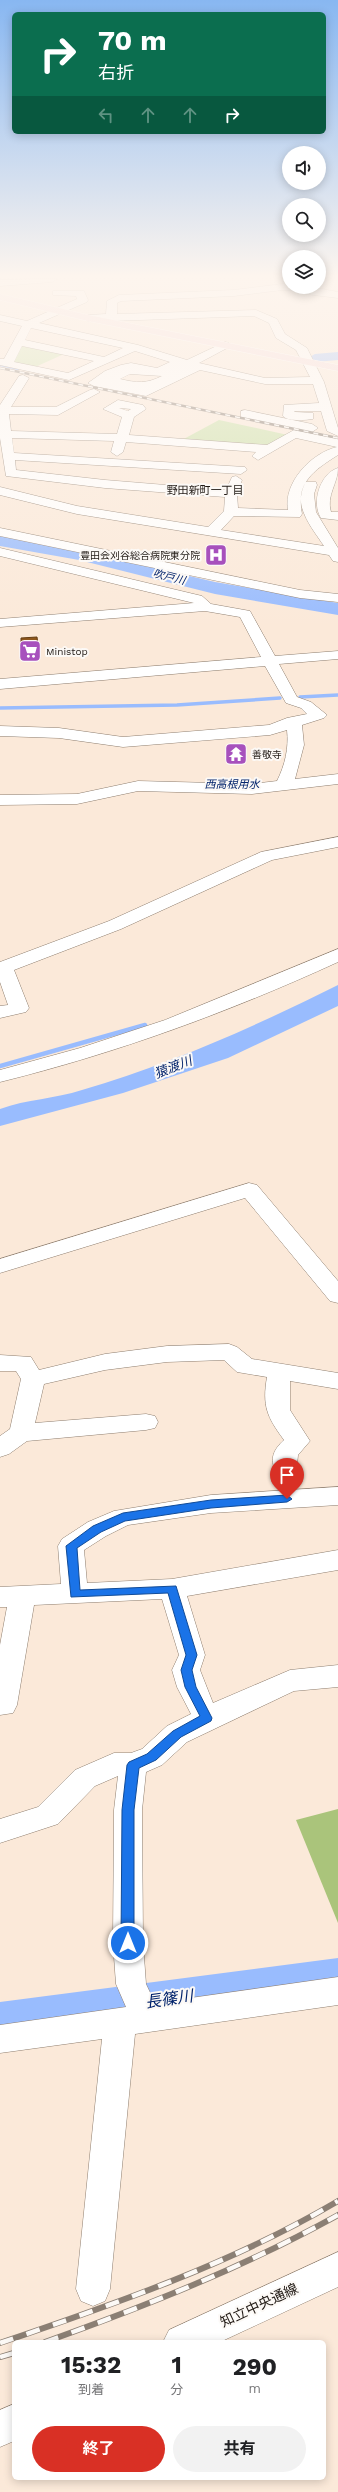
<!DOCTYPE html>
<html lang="ja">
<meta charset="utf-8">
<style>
body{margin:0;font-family:"Work Sans","Noto Sans JP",sans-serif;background:#f2f2f2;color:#202124;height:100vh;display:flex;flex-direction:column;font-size:15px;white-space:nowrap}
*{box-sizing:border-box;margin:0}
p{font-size:13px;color:#757577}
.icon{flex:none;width:22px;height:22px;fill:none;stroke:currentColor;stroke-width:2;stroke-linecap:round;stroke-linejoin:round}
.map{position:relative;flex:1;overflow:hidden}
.drawer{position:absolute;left:12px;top:2340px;width:314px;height:140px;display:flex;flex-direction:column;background:#fff;border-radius:6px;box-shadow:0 2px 10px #0003}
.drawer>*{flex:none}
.top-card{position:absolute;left:12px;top:12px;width:314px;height:122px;border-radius:6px;box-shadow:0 2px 10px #0003;background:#0b6e4f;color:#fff;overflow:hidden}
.buttons{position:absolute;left:282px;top:146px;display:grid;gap:8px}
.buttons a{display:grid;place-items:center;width:44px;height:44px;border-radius:50%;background:#fff;box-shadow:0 2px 10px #0003;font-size:20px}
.pin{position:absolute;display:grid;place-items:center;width:34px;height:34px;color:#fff;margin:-41px -17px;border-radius:50% 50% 50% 0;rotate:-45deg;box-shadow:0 0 4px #0007}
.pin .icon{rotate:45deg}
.me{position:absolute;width:44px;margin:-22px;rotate:0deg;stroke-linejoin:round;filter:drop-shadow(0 0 3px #0008)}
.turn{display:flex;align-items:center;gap:14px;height:84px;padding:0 20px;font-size:18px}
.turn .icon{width:52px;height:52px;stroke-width:2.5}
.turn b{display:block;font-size:28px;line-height:34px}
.lanes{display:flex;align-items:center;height:38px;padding:0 20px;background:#0003;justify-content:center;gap:20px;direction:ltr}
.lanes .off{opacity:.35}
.eta{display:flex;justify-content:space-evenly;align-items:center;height:68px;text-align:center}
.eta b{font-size:24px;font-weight:700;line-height:28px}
.primary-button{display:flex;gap:8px;margin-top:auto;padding:8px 20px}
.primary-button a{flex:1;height:46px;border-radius:24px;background:#d93025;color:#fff;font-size:16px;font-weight:700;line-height:46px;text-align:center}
.primary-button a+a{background:#f2f2f2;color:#202124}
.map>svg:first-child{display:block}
.green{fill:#cbe1a8}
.forest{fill:#aac47b}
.water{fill:#99bcfe}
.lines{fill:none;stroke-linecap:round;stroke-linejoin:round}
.stream-far2{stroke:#99bcfe;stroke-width:2.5}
.stream-far1{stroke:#99bcfe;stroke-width:3.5}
.stream{stroke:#99bcfe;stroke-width:4.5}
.river{fill:#99bcfe;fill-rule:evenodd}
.minor-casing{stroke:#8e7e6f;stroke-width:1}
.major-casing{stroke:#fff;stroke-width:1}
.minor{fill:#fff;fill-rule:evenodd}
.major{fill:#f7dbdc;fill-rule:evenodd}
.rail-far1-casing{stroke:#8b7f74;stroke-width:2.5}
.rail-casing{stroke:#8b7f74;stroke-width:6}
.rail-far1{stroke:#fcf9f6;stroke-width:1.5;stroke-dasharray:5;stroke-linecap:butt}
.rail{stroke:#fcf9f6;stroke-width:4.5;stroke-dasharray:14;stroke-linecap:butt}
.wall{fill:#7a4b18}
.building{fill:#8e571c;stroke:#633d14}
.route{fill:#1a73e8;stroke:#114b97}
.labels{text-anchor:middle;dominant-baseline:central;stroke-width:4;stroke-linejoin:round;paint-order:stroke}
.far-poi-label{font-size:10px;fill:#201914;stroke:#fcf9f6;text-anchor:start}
.far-neighbourhood-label{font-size:11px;fill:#201914;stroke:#fcf9f6}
.far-water-label{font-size:11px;font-style:italic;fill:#03246c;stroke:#fcf9f6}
.water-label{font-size:13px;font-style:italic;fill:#03246c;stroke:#fcf9f6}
.near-street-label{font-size:14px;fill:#201914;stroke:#fcf9f6}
.near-water-label{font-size:16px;font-style:italic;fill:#03246c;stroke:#fcf9f6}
</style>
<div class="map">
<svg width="338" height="2492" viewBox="0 0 338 2492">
<rect width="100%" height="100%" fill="#fbe9d9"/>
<g class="green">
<polygon points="20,345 64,354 33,368 10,363"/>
<polygon points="219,420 288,435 267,447 180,441"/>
</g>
<polygon class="forest" points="338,1809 338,1923 296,1820"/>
<path class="water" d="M338 985V1006L228 1058 123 1093 0 1126V1109C27 1099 55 1099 82 1090 171 1064 256 1026 338 985Z"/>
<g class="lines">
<polyline class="stream-far2" points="0,365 18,369"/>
<g class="stream-far1">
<polyline points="300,697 338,695"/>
<polyline points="0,708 177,705 280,698"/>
</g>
<polyline class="stream" points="0,1066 145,1025"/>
<g class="river">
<polygon points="338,352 338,360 315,362 308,358 315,354"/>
<polygon points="0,536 79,550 215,582 338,603 338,615 215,594 79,560 0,546"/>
<polygon points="338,1958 338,1994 0,2040 0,2002"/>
</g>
<g class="minor-casing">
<g id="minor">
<polygon points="57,279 52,282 0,286 0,280"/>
<path d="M282 284H289V287H312L338 292V298L306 294 301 291 282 290 234 296 121 301 117 303V314L256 310 277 319 285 334 307 348 324 382 338 428V436L327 431 321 411H294L295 412 313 413V419C306 420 288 422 283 416L284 405 319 403 313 384H265L200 370 146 396 94 386 88 383 105 371 121 365 131 363 157 368 170 362 135 351 69 380 0 365V359H4L22 326 0 321V315L27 321 77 299 76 296 53 295V291H84L88 300 87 302 39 323 138 345 187 360 225 342 229 343V347L199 363 265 378 310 377 296 350 276 338 269 323 254 316 111 321H88L83 318 88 315 106 314 107 301 119 295 234 290ZM31 328 123 348 104 357 25 340ZM22 346 94 361 68 373 14 362ZM130 374 162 376C146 384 137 383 120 379Z"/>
<path d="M23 375 29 378 11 407H56L90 390 94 389 100 392 58 415 9 414 11 431 117 434 122 417 103 409 118 400 143 405 146 409 134 417 129 435 267 445 294 430 338 439V455C313 471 296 482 302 514L300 517 234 516 221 530 324 546C312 528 291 504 306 482H316L317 485 314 494 316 512 338 548V562L333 561 329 555 77 514 0 495V487L77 506 208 527 224 511 225 497 105 488 6 476 0 438V405L19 376ZM119 408H120L131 409 128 411ZM12 438 114 441 111 452 117 456 123 452 126 442 256 452 252 456 258 460 296 438 337 447C311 453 283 483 288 510L238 508 237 494 242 480 236 476 232 477 226 490 105 480 16 470 15 460 241 474 247 470 245 467 14 453Z"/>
<polygon points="245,410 312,424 318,428 312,432 241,417 241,411"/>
<path d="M338 468C338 484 326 495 331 512H338V520L321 518C311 503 320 473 338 468Z"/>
<polygon points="0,528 300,590 338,594 338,602 300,598 0,536"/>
<path d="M0 548 202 596 211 604 250 611 275 656 338 651V659L279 664 297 697 311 702 327 715 324 718 302 725 304 745 295 779 338 774V784L252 794 138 791 77 804 0 805V795L77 794 138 781 252 784 277 781C285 765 289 748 287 730L270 735 123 747 59 738 0 736V726L59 728 123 737 269 725 287 718 307 714 301 708 286 703 265 666 0 689V679L261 657 240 617 205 611 0 627V619L194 603 0 556Z"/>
<polygon points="338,837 338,847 272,860 121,929 14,970 29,1008 26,1012 0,1018 0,1006 8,1005 0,982 0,962 109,921 261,852"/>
<path d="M338 949V962C229 1012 117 1053 0 1082V1070L80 1048 165 1020Z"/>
<polygon points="249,1183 257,1185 338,1281 338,1303 330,1301 245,1198 0,1273 0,1259"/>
<path d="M229 1344 237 1347 252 1359 338 1373V1389L290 1381V1410L310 1441 298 1455 297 1465 294 1471 285 1474 276 1471C269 1459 274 1449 284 1440 267 1417 262 1406 267 1377L237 1372 224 1360 167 1362 105 1370 44 1384 35 1423 146 1414 155 1416 158 1422 155 1428 146 1430 27 1441 9 1454 0 1457V1436L10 1429 21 1379 16 1371H0V1355L31 1357 39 1370 105 1354 167 1346Z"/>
<polygon points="338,1487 338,1505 211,1513 128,1525 106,1536 84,1550 87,1583 172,1579 338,1550 338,1570 187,1596 205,1655 200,1670 213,1703 290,1670 338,1665 338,1687 294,1691 187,1742 162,1765 146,1772 142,1810 143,1943 146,1984 155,2003 338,1977 338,2005 135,2034 110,2289 105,2301 93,2306 81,2301 76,2289 102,2039 0,2053 0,2025 126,2007 116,1984 113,1943 114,1810 118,1776 95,1786 58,1824 0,1843 0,1819 38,1807 75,1770 114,1753 131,1753 142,1749 167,1726 191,1714 177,1687 172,1670 179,1655 162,1599 34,1605 17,1705 13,1713 0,1715 0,1645 7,1607 0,1607 0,1587 61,1584 58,1546 62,1539 88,1522 114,1511 211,1495"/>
<polygon points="338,2252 338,2287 220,2342 163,2342 169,2330"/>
<polygon points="14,2404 14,2441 0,2447 0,2410"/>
</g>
</g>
<g class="major-casing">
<polygon id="major" points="0,294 88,315 338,365 338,371 88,321 0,300"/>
</g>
<use href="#minor" class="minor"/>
<use href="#major" class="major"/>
<g class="rail-far1-casing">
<polyline id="rail-far1" points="0,368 338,438"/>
</g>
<g class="rail-casing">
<g id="rail">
<path d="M45 2342C146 2306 244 2267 338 2215"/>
<path d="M0 2343C115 2304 233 2263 338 2201"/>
<polyline points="0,2357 14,2353"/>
</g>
</g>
<use href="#rail-far1" class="rail-far1"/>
<use href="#rail" class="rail"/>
</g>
<polygon class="wall" points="21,638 39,652 39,658 22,659"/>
<polygon class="building" points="37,637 39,652 21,653 21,638"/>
<linearGradient id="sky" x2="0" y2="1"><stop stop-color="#88b7f1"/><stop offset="0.44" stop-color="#fdf5ee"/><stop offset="1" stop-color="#fdf5ee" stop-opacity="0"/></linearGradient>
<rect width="338" height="628" fill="url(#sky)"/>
<polygon class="route" points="287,1495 292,1499 287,1502 211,1508 125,1521 101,1532 77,1548 80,1590 176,1586 197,1655 192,1670 196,1687 212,1718 211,1721 181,1737 156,1760 139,1768 134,1810 134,1943 128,1949 121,1943 122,1810 127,1765 129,1762 147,1754 173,1731 200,1716 185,1687 181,1670 186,1655 168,1593 71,1597 66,1546 93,1526 123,1513 211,1500"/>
<defs>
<g id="hospital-square" transform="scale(1.15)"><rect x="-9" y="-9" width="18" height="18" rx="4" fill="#a750bd" stroke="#fcf9f6"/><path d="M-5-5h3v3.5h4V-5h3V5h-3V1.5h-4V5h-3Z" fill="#fff"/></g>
<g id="supermarket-square" transform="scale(1.15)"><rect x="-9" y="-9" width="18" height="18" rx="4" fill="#a750bd" stroke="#fcf9f6"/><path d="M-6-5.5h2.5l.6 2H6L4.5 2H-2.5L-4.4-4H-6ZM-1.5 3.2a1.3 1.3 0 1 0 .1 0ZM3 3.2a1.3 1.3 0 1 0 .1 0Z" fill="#fff"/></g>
<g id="temple-square" transform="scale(1.15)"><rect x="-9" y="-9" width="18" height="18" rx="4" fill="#a750bd" stroke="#fcf9f6"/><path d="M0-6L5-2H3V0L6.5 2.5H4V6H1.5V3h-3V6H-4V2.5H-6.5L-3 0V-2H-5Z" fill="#fff"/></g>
</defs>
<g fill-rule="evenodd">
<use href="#hospital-square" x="216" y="555"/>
<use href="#supermarket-square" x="30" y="651"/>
<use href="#temple-square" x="236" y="754"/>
</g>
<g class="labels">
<g class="far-poi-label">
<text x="200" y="555" text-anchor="end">豊田会刈谷総合病院東分院</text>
<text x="46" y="651">Ministop</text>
<text x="252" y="754">善敬寺</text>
</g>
<g class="far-neighbourhood-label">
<text x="205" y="490">野田新町一丁目</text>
</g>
<g class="far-water-label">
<text transform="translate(169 577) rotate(14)">吹戸川</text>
<text x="232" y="784">西高根用水</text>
</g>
<g class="water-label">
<text transform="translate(173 1067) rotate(-21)">猿渡川</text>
</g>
<g class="near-street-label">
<text transform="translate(259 2305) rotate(-25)">知立中央通線</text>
</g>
<g class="near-water-label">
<text transform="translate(169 1999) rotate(-8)">長篠川</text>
</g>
</g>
</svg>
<div class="buttons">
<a><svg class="icon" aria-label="sound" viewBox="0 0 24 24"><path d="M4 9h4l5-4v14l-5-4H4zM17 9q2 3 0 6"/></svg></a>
<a><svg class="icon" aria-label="search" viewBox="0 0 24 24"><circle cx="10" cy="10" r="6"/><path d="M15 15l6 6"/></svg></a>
<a><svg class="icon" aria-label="layers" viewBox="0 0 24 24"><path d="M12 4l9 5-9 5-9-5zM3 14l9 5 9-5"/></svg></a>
</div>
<div class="pin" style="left:287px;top:1499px;background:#d93025"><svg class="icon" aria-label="arrive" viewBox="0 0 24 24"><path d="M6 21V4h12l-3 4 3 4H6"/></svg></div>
<svg class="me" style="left:128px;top:1943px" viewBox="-20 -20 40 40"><circle r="17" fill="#1a73e8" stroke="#fff" stroke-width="3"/><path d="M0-11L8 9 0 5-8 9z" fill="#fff"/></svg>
<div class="top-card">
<div class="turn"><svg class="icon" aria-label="right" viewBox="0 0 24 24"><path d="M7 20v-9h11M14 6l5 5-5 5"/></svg><div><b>70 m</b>右折</div></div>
<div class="lanes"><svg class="icon off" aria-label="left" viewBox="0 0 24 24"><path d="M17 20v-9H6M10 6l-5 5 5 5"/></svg><svg class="icon off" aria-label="ahead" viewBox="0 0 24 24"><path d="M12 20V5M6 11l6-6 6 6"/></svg><svg class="icon off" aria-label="ahead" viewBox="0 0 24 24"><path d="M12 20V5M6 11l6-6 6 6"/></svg><svg class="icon" aria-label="right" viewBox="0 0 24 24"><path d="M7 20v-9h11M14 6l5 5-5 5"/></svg></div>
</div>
<section class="drawer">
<div class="eta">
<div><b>15:32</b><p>到着</p></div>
<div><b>1</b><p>分</p></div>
<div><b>290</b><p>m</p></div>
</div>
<div class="primary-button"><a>終了</a><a>共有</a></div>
</section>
</div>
